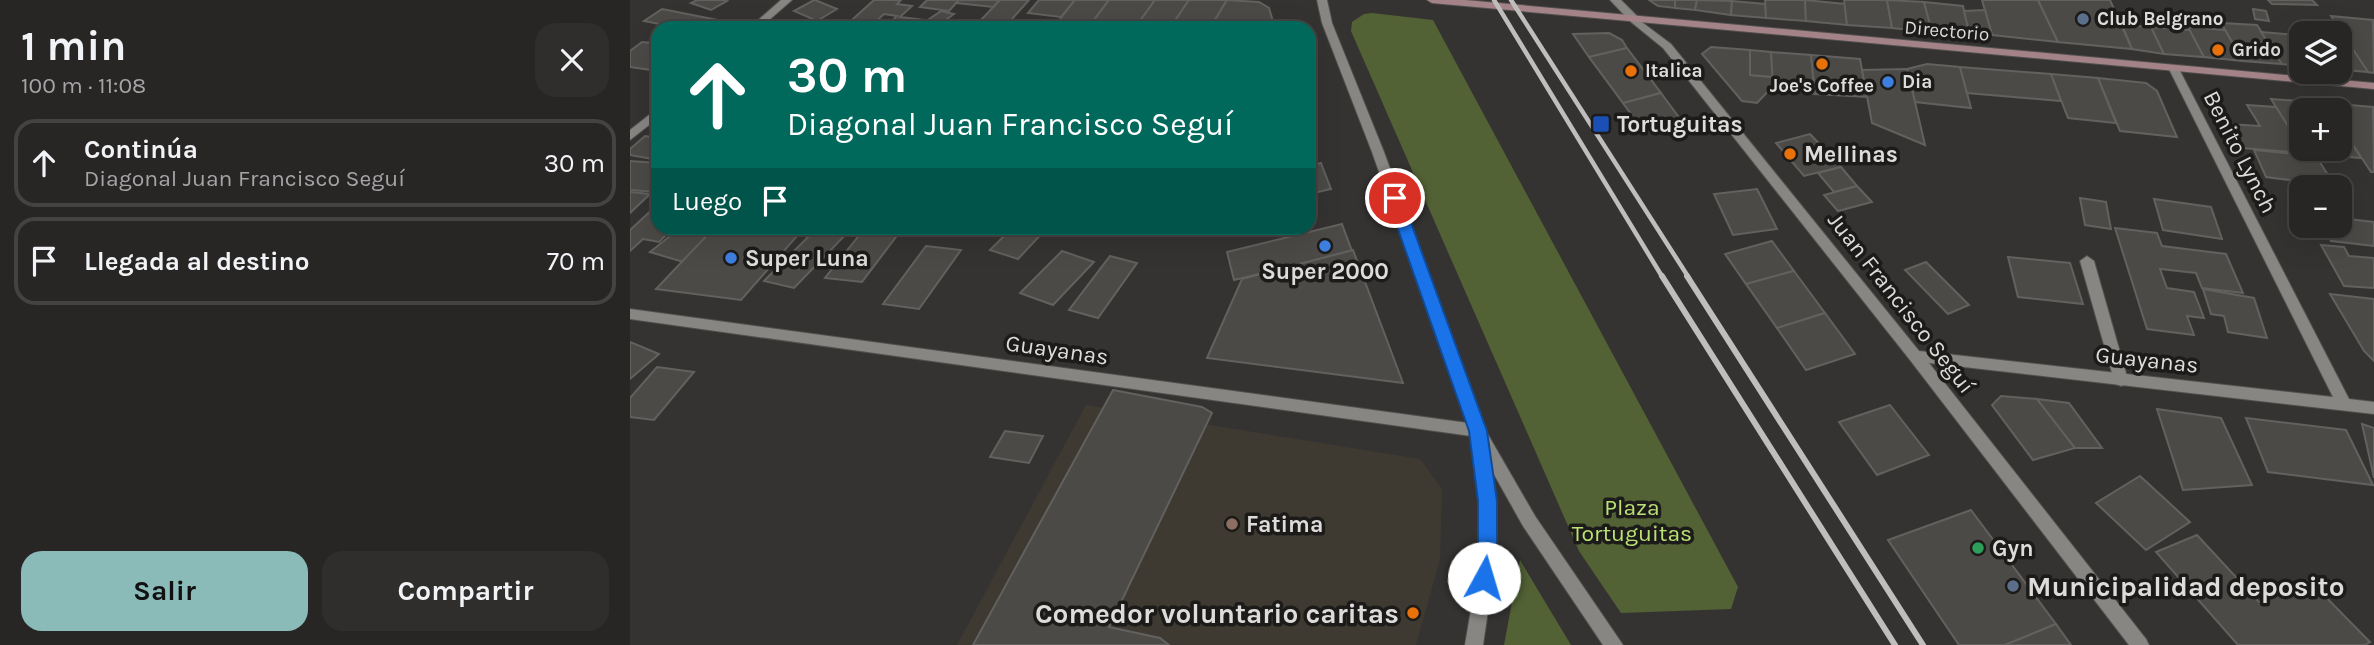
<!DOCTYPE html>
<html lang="es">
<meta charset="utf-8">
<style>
body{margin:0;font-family:Karla,sans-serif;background:#302e2d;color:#f1f3f6;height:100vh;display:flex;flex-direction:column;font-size:26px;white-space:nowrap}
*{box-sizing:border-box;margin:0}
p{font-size:23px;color:#a5a5a7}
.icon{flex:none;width:38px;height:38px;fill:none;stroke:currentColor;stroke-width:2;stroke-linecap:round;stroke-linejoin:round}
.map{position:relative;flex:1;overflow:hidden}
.details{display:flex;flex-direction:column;background:#282625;width:630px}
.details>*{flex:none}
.guide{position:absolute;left:21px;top:21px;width:665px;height:214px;border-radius:21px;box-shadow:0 7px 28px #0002,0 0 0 2px #444342;background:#00695c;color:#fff;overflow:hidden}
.fabs{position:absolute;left:1659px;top:21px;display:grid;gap:14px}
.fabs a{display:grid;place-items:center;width:63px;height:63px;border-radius:14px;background:#282625;box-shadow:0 7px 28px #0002,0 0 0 2px #444342;font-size:35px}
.pin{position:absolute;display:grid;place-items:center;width:60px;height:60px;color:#fff;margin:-30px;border:4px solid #fff;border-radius:50%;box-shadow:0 2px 7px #0007}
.me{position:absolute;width:77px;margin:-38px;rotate:6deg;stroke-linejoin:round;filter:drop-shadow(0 0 5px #0008)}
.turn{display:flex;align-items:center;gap:24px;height:147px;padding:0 21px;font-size:32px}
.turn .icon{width:91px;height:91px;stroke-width:2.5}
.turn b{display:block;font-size:49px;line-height:60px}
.then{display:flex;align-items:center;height:66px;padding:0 21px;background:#0003;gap:14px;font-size:26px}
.round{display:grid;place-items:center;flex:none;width:74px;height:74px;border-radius:21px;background:#302e2d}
.overview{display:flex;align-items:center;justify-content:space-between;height:119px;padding:0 21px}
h1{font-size:42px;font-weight:700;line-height:52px}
.action{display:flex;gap:14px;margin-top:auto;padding:14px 21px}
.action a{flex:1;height:80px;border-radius:21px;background:#8bbbb9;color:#111;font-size:28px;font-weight:700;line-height:80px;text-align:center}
.action a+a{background:#302e2d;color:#f1f3f6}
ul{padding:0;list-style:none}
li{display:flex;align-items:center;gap:21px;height:88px;margin:0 14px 10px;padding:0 7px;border:4px solid #444342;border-radius:21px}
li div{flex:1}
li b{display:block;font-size:26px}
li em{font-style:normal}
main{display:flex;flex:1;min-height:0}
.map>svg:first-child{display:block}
.built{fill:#3e3a32}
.green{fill:#526235}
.building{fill:#4b4a47;stroke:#62615f;stroke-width:2}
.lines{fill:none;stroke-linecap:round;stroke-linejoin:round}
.service-casing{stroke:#52514f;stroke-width:2}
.minor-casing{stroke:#52514f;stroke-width:2}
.tertiary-casing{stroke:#52514f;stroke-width:2}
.secondary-casing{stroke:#52514f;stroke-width:2}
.service{fill:#878683;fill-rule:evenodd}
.minor{fill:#878683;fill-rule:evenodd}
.tertiary{fill:#878683;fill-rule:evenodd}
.secondary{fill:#a48388;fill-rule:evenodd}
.rail-far1{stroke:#bfbebc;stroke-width:4.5}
.rail{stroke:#bfbebc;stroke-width:6}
.route{fill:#1a73e8;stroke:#114b97;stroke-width:2}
.service-dot{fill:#5c6f8a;stroke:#1c1b1a;stroke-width:2.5}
.food-dot{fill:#e8710a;stroke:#1c1b1a;stroke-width:2.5}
.shop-dot{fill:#3f7fe0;stroke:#1c1b1a;stroke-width:2.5}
.transit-dot{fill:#1a4fb4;stroke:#1c1b1a;stroke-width:2.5}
.education-dot{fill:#8d6e63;stroke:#1c1b1a;stroke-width:2.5}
.leisure-dot{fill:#2e9e5b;stroke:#1c1b1a;stroke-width:2.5}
.labels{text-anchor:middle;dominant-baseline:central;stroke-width:7;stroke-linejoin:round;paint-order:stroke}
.far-poi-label{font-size:19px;font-weight:bold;fill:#dddcda;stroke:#1c1b1a;text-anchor:start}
.far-street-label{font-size:19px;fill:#dddcda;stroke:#1c1b1a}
.poi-label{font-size:23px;font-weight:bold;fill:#dddcda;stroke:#1c1b1a;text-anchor:start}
.street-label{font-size:23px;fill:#dddcda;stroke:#1c1b1a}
.park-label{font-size:23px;fill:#bbe074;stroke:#1c1b1a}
.near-poi-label{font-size:28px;font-weight:bold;fill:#dddcda;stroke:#1c1b1a;text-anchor:start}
</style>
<main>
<section class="details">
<div class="overview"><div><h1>1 min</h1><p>100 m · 11:08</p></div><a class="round"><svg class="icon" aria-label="close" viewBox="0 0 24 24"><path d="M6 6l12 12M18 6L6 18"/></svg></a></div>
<ul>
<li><svg class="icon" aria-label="ahead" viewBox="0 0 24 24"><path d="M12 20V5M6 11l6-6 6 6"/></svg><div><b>Continúa</b><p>Diagonal Juan Francisco Seguí</p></div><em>30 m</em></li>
<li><svg class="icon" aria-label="arrive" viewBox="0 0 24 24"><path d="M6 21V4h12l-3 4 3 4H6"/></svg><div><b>Llegada al destino</b></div><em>70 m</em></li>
</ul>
<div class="action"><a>Salir</a><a>Compartir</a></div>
</section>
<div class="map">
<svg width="1744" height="645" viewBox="0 0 1744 645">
<rect width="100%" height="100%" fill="#353331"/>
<polygon class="built" points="456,405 790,459 812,489 810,559 786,645 327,645"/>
<g class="green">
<polygon points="742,13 803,20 1108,587 1101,609 991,613 949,551 721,31 722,22 734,14"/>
<polygon points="890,560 941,645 874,645"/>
</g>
<g class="building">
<polygon points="67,0 94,0 97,1 81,10 61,3"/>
<polygon points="184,0 185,0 207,9 187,21 164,11"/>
<polygon points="244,0 271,0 267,4 282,6 270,17 295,20 288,28 255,28 267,16 254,14 239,28 213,28"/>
<polygon points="297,0 329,0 319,11 290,7"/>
<polygon points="329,0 370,0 363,7 326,3"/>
<polygon points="370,0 399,0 374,28 347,24"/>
<polygon points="409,0 445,0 431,17 398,13"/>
<polygon points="445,0 479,0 458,28 423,28"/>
<polygon points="479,0 525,0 505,28 458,28"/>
<polygon points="525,0 559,0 540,28 505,28"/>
<polygon points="559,0 597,0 580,28 540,28"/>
<polygon points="597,0 629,2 639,8 645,28 580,28"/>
<polygon points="1019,0 1045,0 1045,8 1028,6"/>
<polygon points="1045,0 1067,0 1065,10 1045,8"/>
<polygon points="1067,0 1102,1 1101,15 1065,10"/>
<polygon points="1135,0 1175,0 1176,21 1136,18"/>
<polygon points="1175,0 1215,4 1217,25 1176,21"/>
<polygon points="1214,0 1257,0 1262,28 1217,25"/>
<polygon points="1257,0 1294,2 1302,32 1262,28"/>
<polygon points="1352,0 1408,0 1428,42 1362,35"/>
<polygon points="1408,0 1480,0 1502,49 1428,42"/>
<polygon points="1638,0 1682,0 1687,5 1642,4"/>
<polygon points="1102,1 1135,4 1136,18 1101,15"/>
<polygon points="1294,2 1333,6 1340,36 1302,32"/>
<polygon points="32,9 88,20 77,28 49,28 14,21"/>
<polygon points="1623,9 1636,11 1639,21 1625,19"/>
<polygon points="1355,10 1362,35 1340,36 1334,11"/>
<polygon points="311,11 324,14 305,28 292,24"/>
<polygon points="1701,16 1743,20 1744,73 1738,72"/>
<polygon points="146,20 180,23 175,28 138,28"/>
<polygon points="1591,23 1627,25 1652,64 1613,61"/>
<polygon points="1492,25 1521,27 1534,54 1502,49"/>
<polygon points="1521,27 1560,30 1574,57 1534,54"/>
<polygon points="1558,27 1595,30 1613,61 1574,57"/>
<polygon points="1631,32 1667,35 1671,41 1671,66 1652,64"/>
<polygon points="979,33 992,40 997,48 959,57 943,34"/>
<polygon points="28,40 28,71 0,67 0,51 12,42 23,43"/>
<polygon points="1710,44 1720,45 1738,72 1715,70 1710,62"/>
<polygon points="1081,47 1120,50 1120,75 1143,77 1143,86 1127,103 1112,101 1072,54"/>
<polygon points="997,48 1031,93 993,103 959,57"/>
<polygon points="1120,50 1141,52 1143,77 1120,75"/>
<polygon points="1141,52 1181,55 1185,94 1143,86"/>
<polygon points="1181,55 1230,59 1237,97 1185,94"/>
<polygon points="1297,64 1330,67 1341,108 1285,102 1277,69"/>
<polygon points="1330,67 1421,74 1431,101 1337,93"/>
<polygon points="1277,69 1285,102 1295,145 1242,123 1232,70"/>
<polygon points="1421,74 1468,78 1486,123 1438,118"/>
<polygon points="1468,78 1516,83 1527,91 1547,137 1490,131"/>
<polygon points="1031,93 1054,124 1015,133 993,103"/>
<polygon points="1641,99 1695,103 1700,110 1671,110 1671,148"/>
<polygon points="1695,103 1743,107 1744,172 1741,172 1710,125 1710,110 1700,110"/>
<polygon points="1617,105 1646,107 1675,153 1612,148 1598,124 1630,126"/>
<polygon points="1710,125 1731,158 1675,153 1672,149 1710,149"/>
<polygon points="1180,134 1211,167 1174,176 1146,143"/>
<polygon points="15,136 28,138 28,160 0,155 0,149"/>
<polygon points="1624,150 1686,156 1705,186 1636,177"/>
<polygon points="0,161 28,163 28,189 25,192 0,190"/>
<polygon points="691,163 701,189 679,194 679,166"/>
<polygon points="1211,167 1227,186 1204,192 1188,173"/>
<polygon points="1227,186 1242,202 1208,211 1194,195"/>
<polygon points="1127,189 1147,229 1103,235 1084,194"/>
<polygon points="0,192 20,194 0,213"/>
<polygon points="1450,198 1476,202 1481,229 1455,225"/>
<polygon points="1524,199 1581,207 1592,239 1533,230"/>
<polygon points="27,205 28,228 43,228 29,242 13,239 0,251 0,230"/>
<polygon points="1710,218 1744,222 1744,246 1701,241 1694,226 1710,226"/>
<polygon points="712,224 722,251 604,280 597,252"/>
<polygon points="50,228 83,236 53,262 20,252"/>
<polygon points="84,228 174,228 111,300 26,289"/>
<polygon points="187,228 222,228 164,288 134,281"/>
<polygon points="235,228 272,229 232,282 195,278"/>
<polygon points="382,228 417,228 388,259 360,250"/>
<polygon points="1485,228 1527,233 1532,246 1596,254 1613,293 1572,288 1566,273 1530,269 1537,288 1564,292 1574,318 1557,316 1564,335 1517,329"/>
<polygon points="1142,241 1164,271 1116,284 1095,254"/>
<polygon points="1691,245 1714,247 1719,256 1744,258 1744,288 1714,286"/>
<polygon points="296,246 331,250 289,309 253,304"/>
<polygon points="723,250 773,383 577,358 612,279"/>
<polygon points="432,251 464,262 423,305 390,293"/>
<polygon points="480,256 507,263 468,318 439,310"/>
<polygon points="1378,257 1440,263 1453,304 1388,297"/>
<polygon points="1296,262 1339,305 1318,314 1275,270"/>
<polygon points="1164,271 1195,313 1147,328 1116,284"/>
<polygon points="1573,289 1624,298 1637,338 1598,332 1594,316 1581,314"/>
<polygon points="1700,294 1744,299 1744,361 1734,351"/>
<polygon points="1195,313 1225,354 1176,370 1147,328"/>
<polygon points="0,342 29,354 0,379"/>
<polygon points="27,367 64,372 24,420 0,417 0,398"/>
<polygon points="483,390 572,407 582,413 479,627 530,638 539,645 343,645"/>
<polygon points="1371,396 1407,399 1445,448 1403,460 1362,405"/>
<polygon points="1407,399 1439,403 1472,448 1445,448"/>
<polygon points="1260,405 1299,455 1247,475 1209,422"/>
<polygon points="1527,409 1591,418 1622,485 1553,490"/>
<polygon points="1616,418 1716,430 1743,485 1638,472"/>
<polygon points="1732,424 1744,428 1744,478"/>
<polygon points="375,431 413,436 399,463 360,457"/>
<polygon points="1510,476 1560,522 1516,550 1466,503"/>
<polygon points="1341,510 1426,624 1375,645 1329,645 1258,540"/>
<polygon points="1567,535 1629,602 1679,580 1740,642 1735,645 1608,645 1526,552"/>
<polygon points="1426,624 1441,645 1375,645"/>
</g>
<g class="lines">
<g class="service-casing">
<polygon id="service" points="1457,256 1464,261 1498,380 1496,384 1491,386 1486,384 1484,380 1450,261"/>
</g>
<g class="minor-casing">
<g id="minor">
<polygon points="1005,17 1041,44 1289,351 1703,397 1539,69 1544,66 1548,67 1719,399 1744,402 1744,414 1299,363 1516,639 1519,645 1499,645 1280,360 1033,48 1001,22 1001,18"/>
<polygon points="848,425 853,426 905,516 993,645 973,645 893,526 861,469 865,501 866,556 853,645 835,645 850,556 849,501 842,442 844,438 840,431 843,426"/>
</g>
</g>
<g class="tertiary-casing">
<g id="tertiary">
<polygon points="151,0 162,0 130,28 119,28"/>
<polygon points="687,0 697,0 702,23 754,152 856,431 853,436 848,437 0,319 0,309 838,423 742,152 692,23"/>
<polygon points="980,0 991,0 1009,18 1009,22 1001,22"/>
<polygon points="28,108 28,118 0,140 0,130"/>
</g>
</g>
<g class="secondary-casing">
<polygon id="secondary" points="797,0 835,0 1744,83 1744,89 802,3"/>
</g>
<use href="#service" class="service"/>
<use href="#minor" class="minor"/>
<use href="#tertiary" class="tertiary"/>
<use href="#secondary" class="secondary"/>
<g class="rail-far1">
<polyline points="864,0 1033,278"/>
<polyline points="881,0 1059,278"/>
</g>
<g class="rail">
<polyline points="1032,276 1265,645"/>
<polyline points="1057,276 1293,645"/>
</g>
</g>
<polygon class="route" points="765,193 772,198 857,431 867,501 867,556 861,585 854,587 847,585 844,578 848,556 848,501 839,431 757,198"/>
<g class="service-dot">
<circle cx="1453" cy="19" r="7"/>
<circle cx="1383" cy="586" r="7"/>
</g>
<g class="food-dot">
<circle cx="1588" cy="50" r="7"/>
<circle cx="1192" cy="64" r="7"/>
<circle cx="1001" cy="71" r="7"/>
<circle cx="1160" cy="154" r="7"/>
<circle cx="783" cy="613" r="7"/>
</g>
<g class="shop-dot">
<circle cx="1258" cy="82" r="7"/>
<circle cx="695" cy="246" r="7"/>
<circle cx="101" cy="258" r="7"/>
</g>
<rect class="transit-dot" x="962" y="115" width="18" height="18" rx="3.5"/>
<circle class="education-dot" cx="602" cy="524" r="7"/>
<circle class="leisure-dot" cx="1348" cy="548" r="7"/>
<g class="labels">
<g class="far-poi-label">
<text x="1467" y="19">Club Belgrano</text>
<text x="1602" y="50">Grido</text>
<text x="1015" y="71">Italica</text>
<text x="1272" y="82">Dia</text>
<text x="1192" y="86" text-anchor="middle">Joe's Coffee</text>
</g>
<g class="far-street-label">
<text transform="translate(1317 31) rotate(5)">Directorio</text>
</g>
<g class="poi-label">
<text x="987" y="124">Tortuguitas</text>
<text x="1174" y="154">Mellinas</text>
<text x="115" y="258">Super Luna</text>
<text x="695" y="271" text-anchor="middle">Super 2000</text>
<text x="616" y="524">Fatima</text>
<text x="1362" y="548">Gyn</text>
</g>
<g class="street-label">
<text transform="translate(1610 152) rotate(63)">Benito Lynch</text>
<text transform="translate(1271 303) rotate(52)">Juan Francisco Seguí</text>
<text transform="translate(427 350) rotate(8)">Guayanas</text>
<text transform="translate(1517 360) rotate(6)">Guayanas</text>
</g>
<g class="park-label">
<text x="1002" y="507">Plaza<tspan x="1002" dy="26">Tortuguitas</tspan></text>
</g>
<g class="near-poi-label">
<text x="1397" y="586">Municipalidad deposito</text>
<text x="769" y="613" text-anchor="end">Comedor voluntario caritas</text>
</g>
</g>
</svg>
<div class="fabs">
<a><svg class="icon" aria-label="layers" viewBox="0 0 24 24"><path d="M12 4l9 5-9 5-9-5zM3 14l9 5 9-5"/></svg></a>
<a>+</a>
<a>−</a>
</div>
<div class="pin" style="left:765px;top:198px;background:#d93025"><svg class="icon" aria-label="arrive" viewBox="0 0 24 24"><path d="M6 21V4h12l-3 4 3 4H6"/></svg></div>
<svg class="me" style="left:854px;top:578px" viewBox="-20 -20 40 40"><circle r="19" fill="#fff"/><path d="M0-13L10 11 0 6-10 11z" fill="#1a73e8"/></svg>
<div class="guide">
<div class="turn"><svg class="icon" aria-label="ahead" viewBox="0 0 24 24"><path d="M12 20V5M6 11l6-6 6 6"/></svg><div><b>30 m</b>Diagonal Juan Francisco Seguí</div></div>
<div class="then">Luego<svg class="icon" aria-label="arrive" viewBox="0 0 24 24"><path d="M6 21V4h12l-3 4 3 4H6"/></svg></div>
</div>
</div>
</main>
